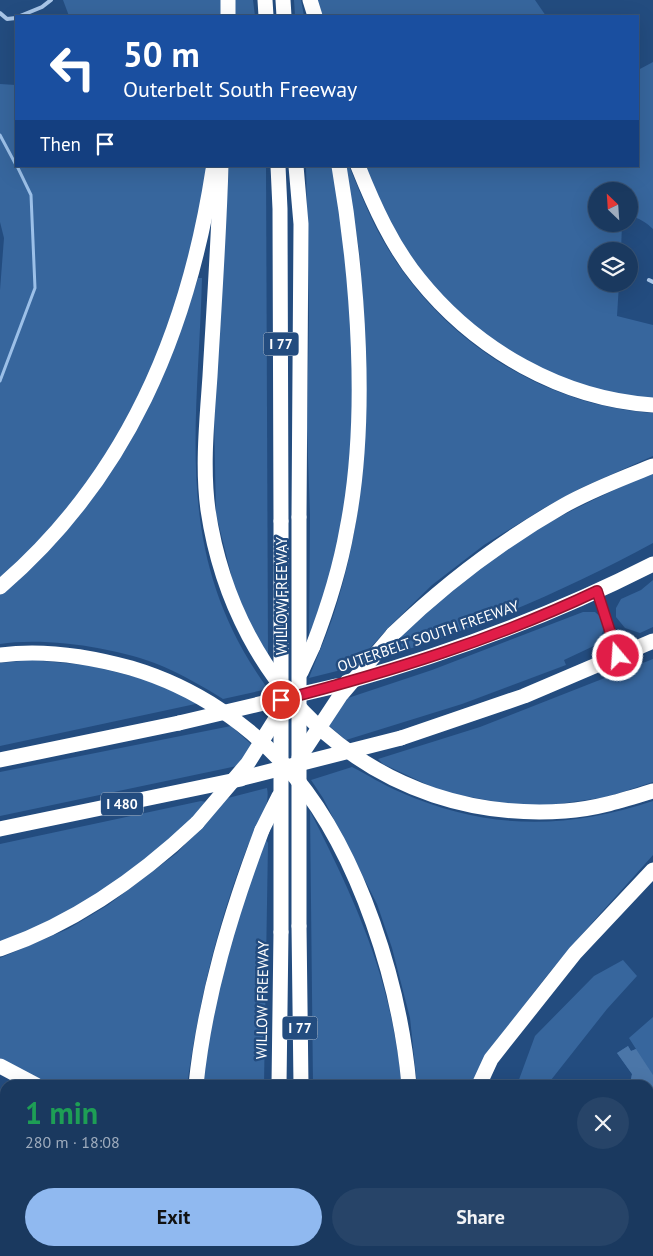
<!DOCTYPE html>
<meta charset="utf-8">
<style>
body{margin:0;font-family:"PT Sans",sans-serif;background:#274468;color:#f1f3f6;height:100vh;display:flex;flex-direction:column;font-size:19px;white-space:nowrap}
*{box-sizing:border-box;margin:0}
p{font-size:16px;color:#9facbd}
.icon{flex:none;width:28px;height:28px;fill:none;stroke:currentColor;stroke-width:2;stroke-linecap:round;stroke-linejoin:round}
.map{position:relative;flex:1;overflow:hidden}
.panel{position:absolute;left:0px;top:1080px;width:654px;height:176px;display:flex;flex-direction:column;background:#1a395f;border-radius:15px 15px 0 0;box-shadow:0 5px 20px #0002,0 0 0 1px #385374}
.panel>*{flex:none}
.guide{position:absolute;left:15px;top:15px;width:624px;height:152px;border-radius:0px;box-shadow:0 5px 20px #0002,0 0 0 1px #385374;background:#1a4fa0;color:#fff;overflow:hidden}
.needle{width:32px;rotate:335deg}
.buttons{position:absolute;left:588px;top:182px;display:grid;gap:10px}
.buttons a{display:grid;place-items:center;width:50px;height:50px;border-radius:50%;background:#1a395f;box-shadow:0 5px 20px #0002,0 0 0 1px #385374;font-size:25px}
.pin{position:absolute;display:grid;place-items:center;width:42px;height:42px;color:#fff;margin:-21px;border:2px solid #fff;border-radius:50%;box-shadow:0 1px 5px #0007}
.me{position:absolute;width:55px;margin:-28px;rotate:342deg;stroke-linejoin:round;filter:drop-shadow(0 0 4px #0008)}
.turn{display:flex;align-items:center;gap:18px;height:105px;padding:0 25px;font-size:22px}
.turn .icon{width:65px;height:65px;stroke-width:2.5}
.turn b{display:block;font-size:35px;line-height:42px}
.then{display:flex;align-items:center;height:48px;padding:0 25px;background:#0003;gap:10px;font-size:19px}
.round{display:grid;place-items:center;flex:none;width:52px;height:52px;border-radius:26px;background:#274468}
.head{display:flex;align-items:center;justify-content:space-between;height:85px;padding:0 25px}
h1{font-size:30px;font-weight:600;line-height:38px;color:#1e9e55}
.primary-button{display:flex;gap:10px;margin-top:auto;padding:10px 25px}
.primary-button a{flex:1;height:58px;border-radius:30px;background:#90b9f0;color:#111;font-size:20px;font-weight:600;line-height:58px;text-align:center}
.primary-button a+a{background:#274468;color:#f1f3f6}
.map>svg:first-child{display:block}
.green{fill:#37669d}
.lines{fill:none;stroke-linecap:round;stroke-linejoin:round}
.stream{stroke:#9cc0e8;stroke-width:3}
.building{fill:#4b76a8}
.lane{stroke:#a8c5e7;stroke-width:4}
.highway{stroke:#fff;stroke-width:15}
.highway-bridge{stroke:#fff;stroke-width:15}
.route-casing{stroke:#92132f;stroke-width:12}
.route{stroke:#e11d48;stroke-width:9}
.labels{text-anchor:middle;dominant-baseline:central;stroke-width:5;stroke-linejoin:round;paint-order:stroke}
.shield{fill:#234c7f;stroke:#bdc9d9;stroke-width:1}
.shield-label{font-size:14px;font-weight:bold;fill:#fff}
.street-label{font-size:15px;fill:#fff;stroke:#234c7f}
</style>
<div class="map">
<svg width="653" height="1256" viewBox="0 0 653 1256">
<rect width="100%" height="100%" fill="#234c7f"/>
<g class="green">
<polygon points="63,0 228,0 228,16 69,16"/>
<polygon points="234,0 253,0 255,16 235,16"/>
<polygon points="294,0 301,0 304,16 295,16"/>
<polygon points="310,0 535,0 546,16 315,16"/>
<path d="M653 62V229C647 223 637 216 629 217V191H596V224H622L621 251H596V284H619L617 316 653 325V405L623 402 512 360 419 280 358 166H638V70Z"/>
<polygon points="0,84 16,85 16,166 213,166 187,294 110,460 0,587 0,290 4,238 0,222"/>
<polygon points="229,166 266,166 268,657 253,632 234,586 216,514 214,416"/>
<path d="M306 166H333C357 310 370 501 309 636L310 515 307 429 309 317Z"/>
<path d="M346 166H349C360 192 370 218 384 242 439 338 542 406 653 413V456L581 488 544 508 484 545 432 585 389 627 353 667 309 678C318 654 327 635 334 613 371 499 370 378 360 260 357 229 348 198 346 166Z"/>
<path d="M198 278H202C198 431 171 555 268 689L223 699C204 687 183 675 162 666 118 648 47 637 0 644V594L71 521 184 320Z"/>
<path d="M653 472V543C566 590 474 630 380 658 422 614 469 573 520 540 562 513 608 493 653 472Z"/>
<polygon points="653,580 653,627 640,633 625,628 616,617 616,608 621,599 641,590"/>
<polygon points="583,612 595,612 603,619 604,628 598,644 564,660 566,665 462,704 346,740 328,725 348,698 432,670"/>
<polygon points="653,659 653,782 607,797 551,805 514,805 443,792 383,764 378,759 480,727"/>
<polygon points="31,660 87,665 144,679 200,703 0,746 0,663"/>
<polygon points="231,726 252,745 237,766 0,816 0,772"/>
<path d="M352 767C368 775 383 785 400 792 486 830 565 830 653 801V855C587 929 520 998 472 1085H417L410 1018 392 948 377 904 323 798 311 780Z"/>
<path d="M267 788C271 808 256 827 248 845 217 925 199 1001 187 1085H49L0 1058V958L68 929 108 905 177 853 228 798Z"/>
<polygon points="201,801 207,802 190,822 160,848 86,903 0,944 0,844"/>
<path d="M310 811C346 882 380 953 394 1032 397 1049 401 1067 401 1085H313Z"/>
<polygon points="265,838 268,843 264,1085 200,1085 213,1014 234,931"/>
<polygon points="623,960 637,976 607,1009 551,1080 550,1085 517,1085 535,1036 594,976"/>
<polygon points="653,1017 653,1138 649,1136 649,1085 621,1085 631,1079 632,1074 617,1053 628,1046 631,1051 636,1049 629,1038"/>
<polygon points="0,1106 5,1109 5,1251 135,1251 137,1256 0,1256"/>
<polygon points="198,1251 247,1251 246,1256 198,1256"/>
<polygon points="318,1251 396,1251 395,1256 318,1256"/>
<polygon points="488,1251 566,1251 565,1256 489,1256"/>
</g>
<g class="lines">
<g class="stream">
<polyline points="0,135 16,165"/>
<polyline points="0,381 35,288 31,195 17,166"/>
</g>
</g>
<polygon class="building" points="628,1046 631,1051 636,1049 653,1075 653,1138 649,1136 649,1085 621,1085 631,1079 632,1074 617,1053"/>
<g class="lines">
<g class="lane">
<polyline points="0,13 7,19 16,18"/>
<polyline points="20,16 42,7 51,0"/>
<polyline points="649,280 653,282"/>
<polyline points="598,594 616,652"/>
<polyline points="649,1170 653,1171"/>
<polyline points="649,1228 653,1229"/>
</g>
<g class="highway">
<polyline points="228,0 228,16"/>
<polyline points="265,0 266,16"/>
<polyline points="283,0 284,16"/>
<polyline points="310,0 315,16"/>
<path d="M221 166C219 236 214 306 210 376 207 420 202 466 208 510 235 692 377 824 565 811 595 809 624 800 653 791"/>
<polyline points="278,166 280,209 281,521"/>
<polyline points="296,166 301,224 299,517"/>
<path d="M358 166C374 206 392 246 419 279 476 350 562 399 653 405"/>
<path d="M0 587C127 478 188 332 213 170"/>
<path d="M393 634C445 584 500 542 563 506 591 490 623 478 653 466"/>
<path d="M313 646C328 607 340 569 347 529 369 419 358 276 339 166"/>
<path d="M0 655C44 649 88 656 131 668 195 687 252 725 295 777 360 856 400 984 409 1085"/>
<path d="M347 682C453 652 555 614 653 564"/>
<polyline points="401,738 524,696 653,641"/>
<polyline points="0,760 179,723"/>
<polyline points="0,829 241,779"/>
<polyline points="299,926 301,1085"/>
<path d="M0 949C75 923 140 877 197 823"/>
<polyline points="0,1066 36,1085"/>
<path d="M196 1085C205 997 231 912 262 830"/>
<polyline points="279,1085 281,932"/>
<polyline points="479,1085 491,1059 575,953 653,870"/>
<polyline points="167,1251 168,1256"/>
<polyline points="191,1251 191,1256"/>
<polyline points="282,1251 282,1256"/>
<polyline points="303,1251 304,1256"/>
<polyline points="255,1256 256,1251"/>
<polyline points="403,1256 403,1251"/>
<polyline points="420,1256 421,1251"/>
</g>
<g class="highway-bridge">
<polyline points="301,672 313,646"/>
<polyline points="179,723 336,686"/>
<polyline points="299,758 340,696 393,634"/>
<polyline points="243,778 401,738"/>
<polyline points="197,823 248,763 280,712"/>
<polyline points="262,830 279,796"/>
<polyline points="299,926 299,517"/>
<polyline points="281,932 281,521"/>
</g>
</g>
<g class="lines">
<g class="route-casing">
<path id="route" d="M281 700C389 672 496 639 597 591L618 656"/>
</g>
<use href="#route" class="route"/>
</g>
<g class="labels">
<g class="shield">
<rect x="263.5" y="332.5" width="35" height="23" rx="4"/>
<rect x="101" y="792.5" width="42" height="23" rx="4"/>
<rect x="282.5" y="1016.5" width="35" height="23" rx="4"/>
</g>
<g class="shield-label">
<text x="281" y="344">I 77</text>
<text x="122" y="804">I 480</text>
<text x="300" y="1028">I 77</text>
</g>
<g class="street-label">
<text transform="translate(281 596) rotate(-90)">WILLOW FREEWAY</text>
<text transform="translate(428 636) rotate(-19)">OUTERBELT SOUTH FREEWAY</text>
<text transform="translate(262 1000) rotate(-89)">WILLOW FREEWAY</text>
</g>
</g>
</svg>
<div class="buttons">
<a><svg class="needle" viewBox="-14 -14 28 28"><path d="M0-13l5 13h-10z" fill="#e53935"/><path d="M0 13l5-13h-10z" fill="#9facbd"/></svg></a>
<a><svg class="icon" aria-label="layers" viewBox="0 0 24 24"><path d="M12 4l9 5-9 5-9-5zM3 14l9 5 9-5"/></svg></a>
</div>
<div class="pin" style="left:281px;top:700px;background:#d93025"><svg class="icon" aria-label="arrive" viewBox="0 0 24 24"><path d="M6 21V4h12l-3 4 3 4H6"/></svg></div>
<svg class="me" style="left:618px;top:656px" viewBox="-20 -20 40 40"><circle r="17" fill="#e11d48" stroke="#fff" stroke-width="3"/><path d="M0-11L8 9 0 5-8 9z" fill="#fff"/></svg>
<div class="guide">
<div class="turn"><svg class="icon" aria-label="left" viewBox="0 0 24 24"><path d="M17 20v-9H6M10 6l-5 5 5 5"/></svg><div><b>50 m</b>Outerbelt South Freeway</div></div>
<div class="then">Then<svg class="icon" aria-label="arrive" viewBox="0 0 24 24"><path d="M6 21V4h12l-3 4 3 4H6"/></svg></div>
</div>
<section class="panel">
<div class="head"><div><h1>1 min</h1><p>280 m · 18:08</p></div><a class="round"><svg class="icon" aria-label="close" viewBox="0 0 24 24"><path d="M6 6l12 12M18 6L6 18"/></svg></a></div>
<div class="primary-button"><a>Exit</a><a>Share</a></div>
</section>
</div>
